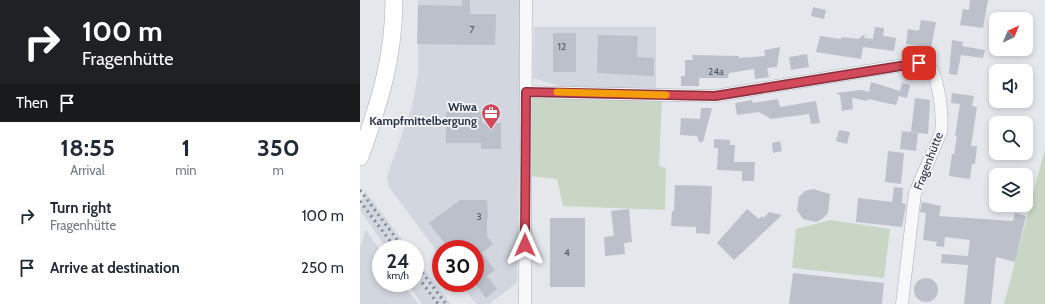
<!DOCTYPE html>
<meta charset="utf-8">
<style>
body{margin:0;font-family:Cabin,sans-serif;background:#f2f2f3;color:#1f2937;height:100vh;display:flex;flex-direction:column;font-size:15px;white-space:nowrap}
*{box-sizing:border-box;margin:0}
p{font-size:13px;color:#747a83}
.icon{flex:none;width:22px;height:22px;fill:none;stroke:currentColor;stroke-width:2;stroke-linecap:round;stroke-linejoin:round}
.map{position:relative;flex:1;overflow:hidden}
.drawer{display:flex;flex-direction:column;background:#fff;width:360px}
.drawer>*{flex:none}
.guide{background:#202124;color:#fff;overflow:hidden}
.needle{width:26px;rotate:44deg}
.fabs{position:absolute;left:629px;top:12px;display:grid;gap:8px}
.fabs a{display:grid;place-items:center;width:44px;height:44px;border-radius:8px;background:#fff;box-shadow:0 2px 6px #0003;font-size:20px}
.speed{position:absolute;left:12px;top:240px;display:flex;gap:8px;font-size:20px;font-weight:700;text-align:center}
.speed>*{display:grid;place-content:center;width:52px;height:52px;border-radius:50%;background:#fff;box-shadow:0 2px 6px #0003;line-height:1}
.speed small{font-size:10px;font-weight:400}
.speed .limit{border:6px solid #d22;background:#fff;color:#111}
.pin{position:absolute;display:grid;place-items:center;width:34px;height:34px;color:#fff;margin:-17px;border-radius:8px;box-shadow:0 2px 6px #0006}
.me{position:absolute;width:44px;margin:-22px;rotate:0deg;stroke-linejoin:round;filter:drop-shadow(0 0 3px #0008)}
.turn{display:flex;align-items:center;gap:14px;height:84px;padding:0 16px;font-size:18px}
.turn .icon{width:52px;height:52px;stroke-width:2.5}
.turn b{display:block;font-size:28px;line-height:34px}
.then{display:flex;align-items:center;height:38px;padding:0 16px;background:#0003;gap:8px;font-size:15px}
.eta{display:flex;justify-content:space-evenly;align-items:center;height:68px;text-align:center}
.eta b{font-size:24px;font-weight:700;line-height:28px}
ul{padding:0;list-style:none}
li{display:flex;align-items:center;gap:12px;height:52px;padding:0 16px}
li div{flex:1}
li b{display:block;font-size:15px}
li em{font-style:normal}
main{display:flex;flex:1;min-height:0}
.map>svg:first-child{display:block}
.built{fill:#d2d6de}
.green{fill:#c9d6c5}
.building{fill:#bbc0ca}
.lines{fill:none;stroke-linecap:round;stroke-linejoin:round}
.street-casing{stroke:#a9aeb7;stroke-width:13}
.secondary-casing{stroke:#a9aeb7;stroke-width:18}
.street{stroke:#f7f8fa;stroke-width:12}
.secondary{stroke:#fff;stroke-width:17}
.rail{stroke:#7d8696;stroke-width:3;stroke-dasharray:2 4;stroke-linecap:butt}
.route-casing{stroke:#882f3b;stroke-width:10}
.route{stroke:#d1495b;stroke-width:7}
.slow{stroke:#f59e0b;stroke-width:7}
.labels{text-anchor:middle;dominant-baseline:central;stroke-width:3.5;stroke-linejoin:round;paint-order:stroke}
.number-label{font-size:10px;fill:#4f5766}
.poi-label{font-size:12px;font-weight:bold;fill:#2b3445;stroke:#f4f6f9;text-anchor:end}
.street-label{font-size:12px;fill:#2b3445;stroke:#f4f6f9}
</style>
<main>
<section class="drawer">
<div class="guide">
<div class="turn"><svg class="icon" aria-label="right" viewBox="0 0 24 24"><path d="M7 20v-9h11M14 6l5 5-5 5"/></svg><div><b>100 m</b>Fragenhütte</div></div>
<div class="then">Then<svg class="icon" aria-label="arrive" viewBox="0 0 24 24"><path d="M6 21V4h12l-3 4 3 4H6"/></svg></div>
</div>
<div class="eta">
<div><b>18:55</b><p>Arrival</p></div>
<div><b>1</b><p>min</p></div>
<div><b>350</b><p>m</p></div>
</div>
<ul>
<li><svg class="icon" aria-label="right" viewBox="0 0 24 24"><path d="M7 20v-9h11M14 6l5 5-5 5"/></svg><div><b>Turn right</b><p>Fragenhütte</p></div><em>100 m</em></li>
<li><svg class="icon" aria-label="arrive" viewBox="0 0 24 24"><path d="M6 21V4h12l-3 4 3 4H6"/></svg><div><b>Arrive at destination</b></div><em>250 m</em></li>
</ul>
</section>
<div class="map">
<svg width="685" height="304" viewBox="0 0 685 304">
<rect width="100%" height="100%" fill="#e4e7ec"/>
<g class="built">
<polygon points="58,0 161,0 157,283 129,304 116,304 100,283 115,283 115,249 81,249 81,257 29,187 27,176 52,107 58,74"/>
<polygon points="174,27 296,27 296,90 205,88 173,78"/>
<polygon points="5,191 49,249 27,249 0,210"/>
<polygon points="6,230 21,252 21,283 43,283 58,304 0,304 0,247"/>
<polygon points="55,257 91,304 62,304 47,283 55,283"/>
</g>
<g class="green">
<polygon points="176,95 302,99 299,166 306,168 305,210 203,206 197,179 169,176 170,103"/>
<polygon points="685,149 685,304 644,304"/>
<polygon points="470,220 530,229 524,278 432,268 436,229"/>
</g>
<g class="building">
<polygon points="102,0 110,0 110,14 136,14 135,45 57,44 58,5 102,6"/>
<polygon points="610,0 628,0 623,28 600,25 603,9 609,10"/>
<polygon points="453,7 466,10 464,19 451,16"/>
<polygon points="561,20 576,22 571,48 546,44 548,29 559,31"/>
<polygon points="515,27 524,28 523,36 536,38 534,51 503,47 501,59 456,52 460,36 481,39 482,37 498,39 505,34 504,38 513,39"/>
<rect x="193" y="33" width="23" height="39"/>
<polygon points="238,35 278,36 277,57 294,58 294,76 237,73"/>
<polygon points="592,40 603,42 602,46 625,50 623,58 601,55 597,75 589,74"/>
<polygon points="420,47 417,67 407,68 409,77 395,79 394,69 369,73 368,78 339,78 339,86 321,86 321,76 325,76 325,60 333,60 332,55 379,56 379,58 405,56 404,50"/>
<polygon points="447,54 449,67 431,70 429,57"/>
<polygon points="511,82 540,91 542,83 550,85 547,98 539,96 536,105 508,99 507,101 492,98 493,109 482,111 480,95 476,93 501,90 509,92"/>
<polygon points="592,93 614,96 612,106 617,107 611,146 617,146 615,164 612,164 610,179 589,176 592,154 594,154 597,136 595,136 600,104 591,103"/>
<polygon points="555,98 570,100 568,134 551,132"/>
<polygon points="418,99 420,107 456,101 460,123 451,124 449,114 411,119 399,112 377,115 375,103 392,100 393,103"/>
<polygon points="341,108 352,108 343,142 339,142 337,136 320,135 321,118 340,119"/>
<polygon points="86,112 122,112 122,123 141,123 141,149 121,149 121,143 86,143"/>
<polygon points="479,130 490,132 487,144 476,141"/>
<polygon points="542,131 558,133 556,151 540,149"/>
<polygon points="354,139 370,140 370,145 375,145 374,162 395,162 394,181 382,181 382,171 357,170 358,148 354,148"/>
<polygon points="420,141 422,151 413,153 412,143"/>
<polygon points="528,151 544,153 541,184 525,182"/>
<polygon points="315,185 352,186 350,234 336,233 336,227 311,226 312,211 314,211"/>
<polygon points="534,187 543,188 542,203 546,204 542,227 496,222 498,198 532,202"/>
<polygon points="453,189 470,194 468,213 462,219 456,222 443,219 437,210 439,197 445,191"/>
<polygon points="100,200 127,200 128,218 127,219 127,236 133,244 122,253 135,270 127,276 137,289 126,298 115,284 115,249 89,249 69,223"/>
<polygon points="562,202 581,206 579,216 653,221 655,213 666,216 655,262 636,257 631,304 604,304 608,265 581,263 582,254 608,256 610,240 585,237 584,247 576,246 577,242 563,240 566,213 560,212"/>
<polygon points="269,209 272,242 264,243 265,254 245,256 244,237 254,236 251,211"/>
<polygon points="387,209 399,219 402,216 404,218 409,212 422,215 374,260 357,243"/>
<rect x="190" y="218" width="35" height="69"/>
<polygon points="433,273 524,283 522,304 429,304"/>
<circle cx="566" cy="290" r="12"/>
</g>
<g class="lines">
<g class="street-casing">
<g id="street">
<path d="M166 92 355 96 556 63 569 66C579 77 583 117 581 132L555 193 542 304"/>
<polyline points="165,304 166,0"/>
</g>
</g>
<g class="secondary-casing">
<path id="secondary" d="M0 157C19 104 34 58 34 0"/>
</g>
<use href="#street" class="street"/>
<use href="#secondary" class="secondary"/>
<g class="rail">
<polyline points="0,190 44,249"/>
<polyline points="0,201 36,249"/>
<polyline points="55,263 86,304"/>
<polyline points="55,273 78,304"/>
</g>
</g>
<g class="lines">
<g class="route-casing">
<polyline id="route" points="165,245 166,92 355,96 559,63"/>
</g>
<use href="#route" class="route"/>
<polyline class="slow" points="197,92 306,95"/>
</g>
<defs>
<g id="office-pin" transform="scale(1)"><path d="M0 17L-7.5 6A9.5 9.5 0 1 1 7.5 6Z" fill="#d1495b" stroke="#f4f6f9"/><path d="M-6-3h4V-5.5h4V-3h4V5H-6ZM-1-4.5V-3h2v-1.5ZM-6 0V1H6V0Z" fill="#fff"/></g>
</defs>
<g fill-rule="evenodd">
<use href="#office-pin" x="131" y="113"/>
</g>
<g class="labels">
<g class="number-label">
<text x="112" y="29">7</text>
<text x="202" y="46">12</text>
<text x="356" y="71">24a</text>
<text x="119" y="216">3</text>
<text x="207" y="252">4</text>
</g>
<g class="poi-label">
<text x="117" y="106">Wiwa<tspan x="117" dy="14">Kampfmittelbergung</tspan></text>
</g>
<g class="street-label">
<text transform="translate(568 161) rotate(-69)">Fragenhütte</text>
</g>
</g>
</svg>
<div class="fabs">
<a><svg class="needle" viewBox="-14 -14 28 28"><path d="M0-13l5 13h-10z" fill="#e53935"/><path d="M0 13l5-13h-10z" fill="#747a83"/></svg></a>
<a><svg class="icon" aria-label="sound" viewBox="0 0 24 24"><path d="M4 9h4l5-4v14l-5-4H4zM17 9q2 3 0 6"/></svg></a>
<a><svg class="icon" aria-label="search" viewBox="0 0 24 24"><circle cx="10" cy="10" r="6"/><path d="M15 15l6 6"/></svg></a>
<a><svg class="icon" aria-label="layers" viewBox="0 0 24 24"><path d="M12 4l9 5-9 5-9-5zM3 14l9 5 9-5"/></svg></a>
</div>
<div class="speed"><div>24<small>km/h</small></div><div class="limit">30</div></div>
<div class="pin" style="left:559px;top:63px;background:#d93025"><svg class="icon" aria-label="arrive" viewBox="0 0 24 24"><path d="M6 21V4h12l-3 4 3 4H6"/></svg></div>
<svg class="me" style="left:165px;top:245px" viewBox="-20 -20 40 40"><path d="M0-17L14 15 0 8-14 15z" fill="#d1495b" stroke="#fff" stroke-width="4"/></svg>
</div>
</main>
